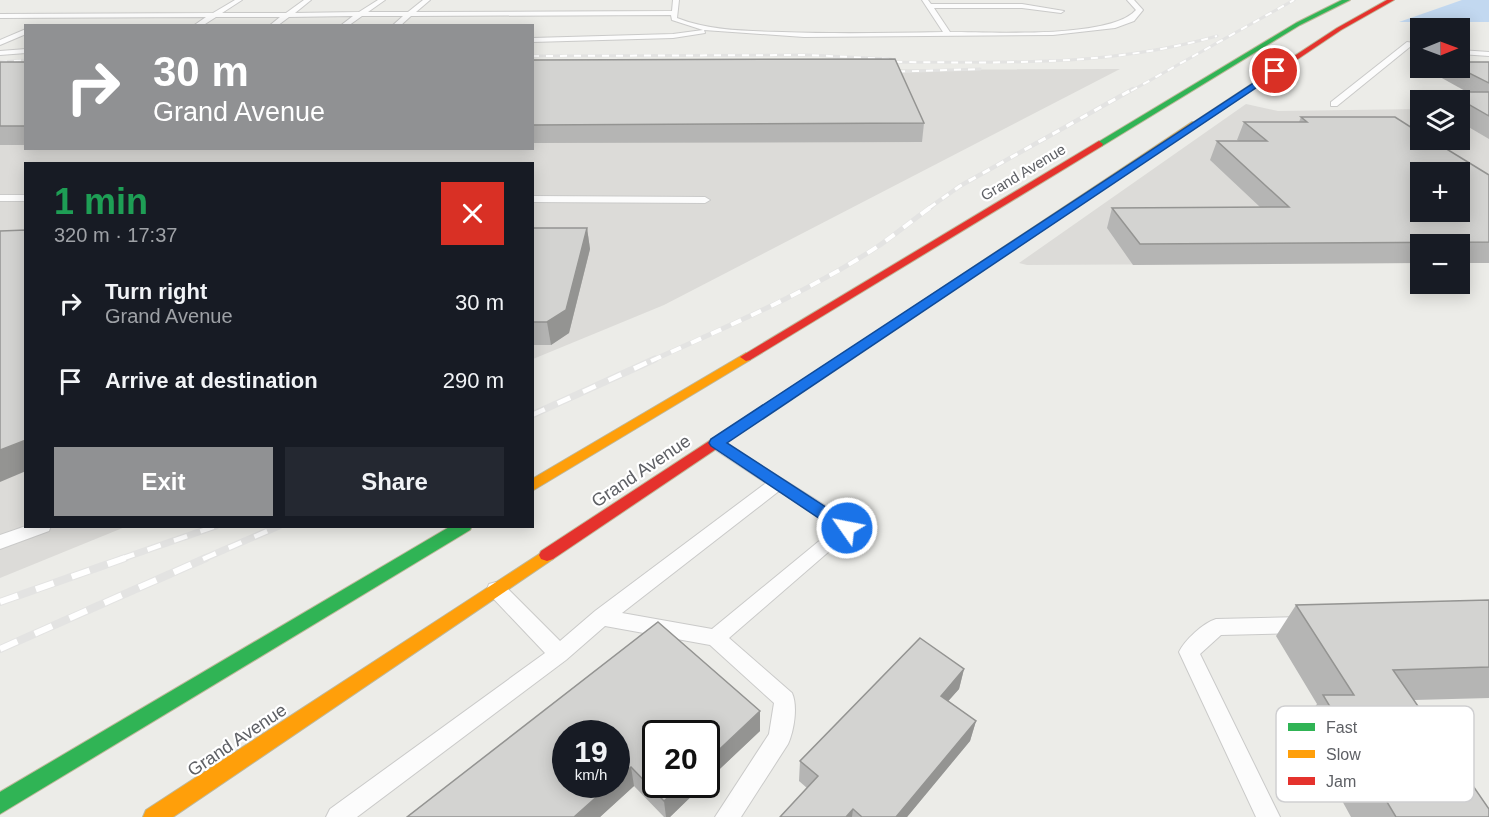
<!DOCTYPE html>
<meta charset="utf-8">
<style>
body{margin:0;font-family:Arial,sans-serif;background:#242831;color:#f1f3f6;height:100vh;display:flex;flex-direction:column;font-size:22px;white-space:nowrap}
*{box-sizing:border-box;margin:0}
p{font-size:20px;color:#9ea1a6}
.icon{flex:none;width:33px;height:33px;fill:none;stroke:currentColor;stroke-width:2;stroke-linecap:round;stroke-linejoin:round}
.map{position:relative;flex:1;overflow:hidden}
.panel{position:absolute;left:24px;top:162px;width:510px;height:366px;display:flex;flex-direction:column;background:#171b24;border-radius:0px;box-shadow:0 3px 15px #0003}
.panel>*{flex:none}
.guide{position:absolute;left:24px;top:24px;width:510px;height:126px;border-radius:0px;box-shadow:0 3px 15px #0003;background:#909193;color:#fff;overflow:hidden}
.needle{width:39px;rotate:89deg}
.tools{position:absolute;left:1410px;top:18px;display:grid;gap:12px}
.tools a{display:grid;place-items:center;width:60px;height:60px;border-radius:0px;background:#171b24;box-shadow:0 3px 15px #0003;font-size:30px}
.speed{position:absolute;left:552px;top:720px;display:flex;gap:12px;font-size:30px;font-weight:700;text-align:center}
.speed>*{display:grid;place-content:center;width:78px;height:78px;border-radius:50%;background:#171b24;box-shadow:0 3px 15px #0003;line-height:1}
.speed small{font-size:15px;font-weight:400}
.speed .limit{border:3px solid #111;border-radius:9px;background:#fff;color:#111}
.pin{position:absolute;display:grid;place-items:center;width:51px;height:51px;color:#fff;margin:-26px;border:3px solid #fff;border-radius:50%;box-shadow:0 2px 6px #0007}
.me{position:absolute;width:66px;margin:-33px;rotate:303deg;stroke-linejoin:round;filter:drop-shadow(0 0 4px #0008)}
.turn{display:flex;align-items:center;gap:21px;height:126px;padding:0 30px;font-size:27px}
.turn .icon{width:78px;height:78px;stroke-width:2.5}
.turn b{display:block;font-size:42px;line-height:51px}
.round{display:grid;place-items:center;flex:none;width:63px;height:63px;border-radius:0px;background:#242831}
.headline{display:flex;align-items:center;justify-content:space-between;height:102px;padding:0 30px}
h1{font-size:36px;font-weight:600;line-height:45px;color:#1e9e55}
.action{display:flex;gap:12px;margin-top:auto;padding:12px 30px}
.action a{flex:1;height:69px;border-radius:0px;background:#909193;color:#fff;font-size:24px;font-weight:600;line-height:69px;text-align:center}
.action a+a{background:#242831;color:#f1f3f6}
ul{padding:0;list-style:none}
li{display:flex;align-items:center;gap:18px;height:78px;padding:0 30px}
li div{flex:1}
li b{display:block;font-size:22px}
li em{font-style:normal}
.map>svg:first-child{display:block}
.industrial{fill:#dcdbd8;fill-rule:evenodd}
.water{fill:#c2d8f0}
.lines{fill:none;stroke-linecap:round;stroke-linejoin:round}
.lane-casing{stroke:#cacac9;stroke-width:2}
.fast-casing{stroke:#bfb89a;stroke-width:2}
.slow-casing{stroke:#bfb89a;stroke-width:2}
.jam-casing{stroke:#bfb89a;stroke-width:2}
.lane{fill:#fcfcfc;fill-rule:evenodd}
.fast{fill:#30b455;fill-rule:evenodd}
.slow{fill:#ff9f0a;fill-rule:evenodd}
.jam{fill:#e5322d;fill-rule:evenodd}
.rail-far4-casing{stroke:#e3e3e2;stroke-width:3}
.rail-far3-casing{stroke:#e3e3e2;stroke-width:4.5}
.rail-far2-casing{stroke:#e3e3e2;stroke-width:5}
.rail-far1-casing{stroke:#e3e3e2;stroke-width:7}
.rail-casing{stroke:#e3e3e2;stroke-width:8}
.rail-far4{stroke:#fff;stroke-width:2;stroke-dasharray:7;stroke-linecap:butt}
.rail-far3{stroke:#fff;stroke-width:3;stroke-dasharray:8;stroke-linecap:butt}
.rail-far2{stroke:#fff;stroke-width:4;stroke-dasharray:11;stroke-linecap:butt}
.rail-far1{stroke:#fff;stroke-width:4.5;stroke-dasharray:14;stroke-linecap:butt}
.rail{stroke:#fff;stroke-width:6;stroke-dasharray:19;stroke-linecap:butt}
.wall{fill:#b5b5b4;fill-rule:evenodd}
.shaded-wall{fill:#949492}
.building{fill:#d3d3d1;stroke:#949492;stroke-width:1.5;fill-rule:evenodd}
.route{fill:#1a73e8;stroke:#114b97;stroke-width:1.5}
.labels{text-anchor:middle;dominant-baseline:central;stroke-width:4.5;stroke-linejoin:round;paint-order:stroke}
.far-street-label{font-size:15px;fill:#5e6065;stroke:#fff}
.street-label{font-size:18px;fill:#5e6065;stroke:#fff}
.key{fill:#fff;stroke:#cfcfd1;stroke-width:1.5}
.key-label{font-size:16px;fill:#5e6065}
</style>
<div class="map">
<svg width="1489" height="817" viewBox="0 0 1489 817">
<rect width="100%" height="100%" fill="#ecece8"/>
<g class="industrial">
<polygon points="1120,69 664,305 533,359 532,164 26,164 26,526 125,527 0,578 0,70 25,70 26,148 532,148 533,70"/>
<path d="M1246 104 1278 111 1420 109V140H1460V109L1489 112V263L1460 244H1420V263L1027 265 1019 263ZM1420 172H1460V212H1420Z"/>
</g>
<polygon class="water" points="1462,0 1489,0 1489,22 1399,22"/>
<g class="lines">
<g class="lane-casing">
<g id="lane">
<path d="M235 0H242L222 13H286L304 0H311L295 13 359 12 378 0H385L368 12H408L423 0H430L416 12 672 11 673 0H679L677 18C710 31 747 31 782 32 836 34 889 33 943 32L922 0H928L931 4H1022L1064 11 1061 13 1022 8H934L950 32C990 32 1111 39 1136 10L1127 0H1134L1143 10 1134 21 1115 28 1053 35 804 37 704 30 705 33 673 38 532 42V38L673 34 703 30 672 20 671 15 411 16 400 26H392L403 16H362L348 26H340L353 16 289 17 277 26H269L280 17H216L202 26H193L206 17 0 18V14L213 13Z"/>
<polygon points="26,29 26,34 0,45 0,40"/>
<polygon points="1407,42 1420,44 1420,48 1411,46 1337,106 1331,106 1331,102"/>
<polygon points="26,49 26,53 0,55 0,51"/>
<polygon points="1460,50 1489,52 1489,56 1460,54"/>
<rect x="0" y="195" width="26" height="6"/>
<polygon points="532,196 705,197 710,200 705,203 532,202"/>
<path d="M717 438 853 523 856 528 729 638 792 693C798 706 794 731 788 744L741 817H715L769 734 774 703 710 645 605 626 566 660 357 817H326L330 809 545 653 489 594 487 589 489 584 496 582 503 584 560 641 595 611 766 483 711 447 709 443 711 439ZM779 491 835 528 712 629 622 613Z"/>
<polygon points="26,526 51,526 49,531 0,549 0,535"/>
<path d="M1303 617 1310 619 1313 625 1310 631 1303 633 1221 635 1200 654 1280 817H1256L1179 652C1185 640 1203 623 1216 619Z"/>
</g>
</g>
<g class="fast-casing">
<g id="fast">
<polygon points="1342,0 1350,0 1300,25 1102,146 1095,144 1296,23"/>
<polygon points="451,526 472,526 470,530 0,814 0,792"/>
</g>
</g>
<g class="slow-casing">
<g id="slow">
<polygon points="1192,122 1199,124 854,356 846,356 844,353"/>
<polygon points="746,353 752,357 750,360 532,491 532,479"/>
<polygon points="547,549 553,551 555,555 553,559 173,817 143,817 146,810"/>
</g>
</g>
<g class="jam-casing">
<g id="jam">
<polygon points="1387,0 1394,0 1341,30 1198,126 1191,124 1337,28"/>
<polygon points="1099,141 1103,144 1102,146 750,360 746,361 740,357"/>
<polygon points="850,349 856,353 854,356 553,559 547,561 541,559 539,555 541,551"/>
</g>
</g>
<use href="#lane" class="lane"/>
<use href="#fast" class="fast"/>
<use href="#slow" class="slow"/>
<use href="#jam" class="jam"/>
<g class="rail-far4-casing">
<g id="rail-far4">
<polyline points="532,56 809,55 891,59"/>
<polyline points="0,62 26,60"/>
<path d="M881 62C997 62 1104 68 1217 36"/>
<polyline points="884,72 980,69"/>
<polyline points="1131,91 1294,0"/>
</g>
</g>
<g class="rail-far3-casing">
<polyline id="rail-far3" points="929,208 960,186 1133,89"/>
</g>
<g class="rail-far2-casing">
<path id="rail-far2" d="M651 361C728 326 809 292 880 245 897 233 914 219 931 207"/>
</g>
<g class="rail-far1-casing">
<g id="rail-far1">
<polyline points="532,415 655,359"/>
<polyline points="121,559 216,526"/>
<polyline points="203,559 279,526"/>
</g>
</g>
<g class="rail-casing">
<g id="rail">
<polyline points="0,602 125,558"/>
<polyline points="0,649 206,558"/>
</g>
</g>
<use href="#rail-far4" class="rail-far4"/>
<use href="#rail-far3" class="rail-far3"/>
<use href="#rail-far2" class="rail-far2"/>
<use href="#rail-far1" class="rail-far1"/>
<use href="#rail" class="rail"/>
</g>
<g class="wall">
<polygon points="532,60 924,123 922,142 532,143"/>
<rect x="0" y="62" width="26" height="83"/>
<polygon points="1489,62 1489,139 1460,122 1460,100 1443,100 1447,92 1467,92 1440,77 1444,68 1460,68"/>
<polygon points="1301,117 1489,175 1489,263 1460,263 1460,244 1420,244 1420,263 1133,265 1107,228 1112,208 1260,207 1210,160 1217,141 1239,141 1237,140 1244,122 1299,122"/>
<polygon points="532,228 587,228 590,249 569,333 551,345 532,345"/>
<polygon points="1489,600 1489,698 1414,700 1489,817 1351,817 1301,726 1317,704 1276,636 1296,605"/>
<path d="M658 622 760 711V731L706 782V734H656V784H704L670 817H664L634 786 600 817H407ZM566 734H616V784H566Z"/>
<polygon points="964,669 959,689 948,701 976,721 970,741 907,817 780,817 807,788 799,781 800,761"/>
</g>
<g class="shaded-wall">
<polygon points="587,228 590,249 569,333 551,345 547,322"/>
<polygon points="26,440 26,471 0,482 0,450"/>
<polygon points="964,669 959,689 936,715 941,696"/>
<polygon points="760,711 760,731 706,782 706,762"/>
<polygon points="976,721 970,741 907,817 896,817"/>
<polygon points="631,767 634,786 600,817 574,817 611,784 616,784 616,780"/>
<polygon points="682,784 704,784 670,817 666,817 664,801"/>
<polygon points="853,809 852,817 846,817"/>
</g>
<g class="building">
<polygon points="895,59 924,123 532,125 532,60"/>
<rect x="0" y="62" width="26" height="64"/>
<polygon points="1460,62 1489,62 1489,83 1459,68"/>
<polygon points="1447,92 1489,92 1489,116"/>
<path d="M1301 117H1395L1420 133V140H1432L1489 175V242L1140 244 1112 208 1289 207 1217 141H1267L1244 122H1307ZM1420 172H1460V212H1420Z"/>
<polygon points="532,228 587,228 566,310 547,322 532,322"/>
<polygon points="26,230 26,440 0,450 0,231"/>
<polygon points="1489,600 1489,667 1393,670 1489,809 1489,817 1396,817 1323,695 1354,695 1296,605"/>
<polygon points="658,622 760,711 706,762 706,734 656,734 656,784 682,784 664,801 631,767 616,780 616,734 566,734 566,784 611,784 574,817 407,817"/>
<polygon points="920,638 964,669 941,696 976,721 896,817 862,817 853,809 846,817 780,817 818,776 800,761"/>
</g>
<polygon class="route" points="1275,69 1278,73 727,443 852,524 855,528 852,533 841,533 711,446 709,443 711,439"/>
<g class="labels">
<g class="far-street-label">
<text transform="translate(1023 172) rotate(-31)">Grand Avenue</text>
</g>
<g class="street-label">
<text transform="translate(641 471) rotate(-34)">Grand Avenue</text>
<text transform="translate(237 740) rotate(-34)">Grand Avenue</text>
</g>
</g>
<rect x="1276" y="706" width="198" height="96" rx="9" class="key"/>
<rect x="1288" y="723" width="27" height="8" fill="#30b455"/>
<rect x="1288" y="750" width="27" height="8" fill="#ff9f0a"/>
<rect x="1288" y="777" width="27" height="8" fill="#e5322d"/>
<g class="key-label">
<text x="1326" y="733">Fast</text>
<text x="1326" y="760">Slow</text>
<text x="1326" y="787">Jam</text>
</g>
</svg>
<div class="tools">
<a><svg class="needle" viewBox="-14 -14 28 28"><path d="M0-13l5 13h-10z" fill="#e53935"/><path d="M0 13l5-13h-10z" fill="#9ea1a6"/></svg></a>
<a><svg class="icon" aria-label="layers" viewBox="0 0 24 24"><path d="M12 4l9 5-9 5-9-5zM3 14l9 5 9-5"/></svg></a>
<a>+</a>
<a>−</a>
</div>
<div class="speed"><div>19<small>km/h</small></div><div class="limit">20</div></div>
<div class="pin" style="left:1275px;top:71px;background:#d93025"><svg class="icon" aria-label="arrive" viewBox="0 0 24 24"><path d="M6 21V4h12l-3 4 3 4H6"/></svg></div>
<svg class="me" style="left:847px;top:528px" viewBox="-20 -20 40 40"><circle r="17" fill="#1a73e8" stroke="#fff" stroke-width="3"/><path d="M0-11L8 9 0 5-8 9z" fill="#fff"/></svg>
<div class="guide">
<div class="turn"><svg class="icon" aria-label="right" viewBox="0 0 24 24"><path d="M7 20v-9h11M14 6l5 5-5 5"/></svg><div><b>30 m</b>Grand Avenue</div></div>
</div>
<section class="panel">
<div class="headline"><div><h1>1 min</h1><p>320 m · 17:37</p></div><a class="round" style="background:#d93025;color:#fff"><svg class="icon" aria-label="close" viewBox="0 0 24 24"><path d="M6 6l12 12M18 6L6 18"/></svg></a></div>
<ul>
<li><svg class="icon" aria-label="right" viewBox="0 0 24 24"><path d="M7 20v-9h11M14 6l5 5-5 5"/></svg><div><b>Turn right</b><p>Grand Avenue</p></div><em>30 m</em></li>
<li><svg class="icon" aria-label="arrive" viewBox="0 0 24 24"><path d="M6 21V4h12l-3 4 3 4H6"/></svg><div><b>Arrive at destination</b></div><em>290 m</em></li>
</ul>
<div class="action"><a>Exit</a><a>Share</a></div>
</section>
</div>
